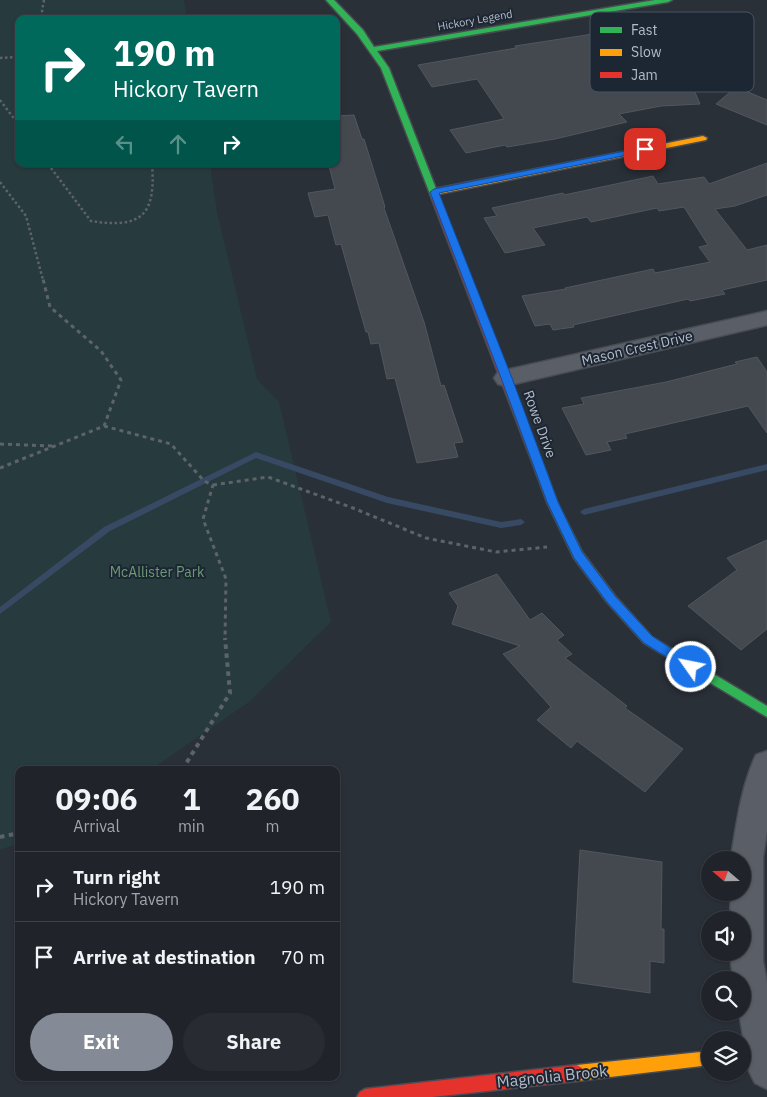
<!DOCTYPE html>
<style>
body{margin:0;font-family:"IBM Plex Sans",sans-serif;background:#282c32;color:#f1f3f6;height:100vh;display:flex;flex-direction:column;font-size:19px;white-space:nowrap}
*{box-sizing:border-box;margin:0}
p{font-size:16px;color:#a2a4a8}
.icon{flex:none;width:28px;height:28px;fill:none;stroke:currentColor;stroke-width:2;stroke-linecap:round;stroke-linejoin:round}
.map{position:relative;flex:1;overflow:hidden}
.details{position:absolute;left:15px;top:766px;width:325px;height:315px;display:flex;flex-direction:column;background:#20242a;border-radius:10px;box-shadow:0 1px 4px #0004,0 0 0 1px #3d4147}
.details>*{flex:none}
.banner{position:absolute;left:15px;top:15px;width:325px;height:152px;border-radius:10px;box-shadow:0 1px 4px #0004,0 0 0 1px #3d4147;background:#00695c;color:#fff;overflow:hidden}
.needle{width:32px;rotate:290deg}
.buttons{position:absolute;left:701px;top:851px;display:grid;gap:10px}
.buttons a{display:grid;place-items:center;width:50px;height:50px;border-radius:50%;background:#20242a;box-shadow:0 1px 4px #0004,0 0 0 1px #3d4147;font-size:25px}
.pin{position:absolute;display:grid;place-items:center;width:42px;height:42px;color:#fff;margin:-21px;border-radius:10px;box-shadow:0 2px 8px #0006}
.me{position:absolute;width:55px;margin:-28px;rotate:303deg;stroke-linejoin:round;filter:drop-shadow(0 0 4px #0008)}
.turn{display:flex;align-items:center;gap:18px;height:105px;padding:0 15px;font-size:22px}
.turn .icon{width:65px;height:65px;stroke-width:2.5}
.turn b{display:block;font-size:35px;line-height:42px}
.lanes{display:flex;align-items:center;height:48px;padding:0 15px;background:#0003;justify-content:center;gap:25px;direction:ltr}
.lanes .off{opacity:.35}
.eta{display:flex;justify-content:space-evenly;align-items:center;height:85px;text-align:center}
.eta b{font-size:30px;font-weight:700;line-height:35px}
.action{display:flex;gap:10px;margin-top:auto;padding:10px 15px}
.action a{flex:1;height:58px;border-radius:30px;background:#848b96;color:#fff;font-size:20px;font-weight:700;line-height:58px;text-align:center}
.action a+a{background:#282c32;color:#f1f3f6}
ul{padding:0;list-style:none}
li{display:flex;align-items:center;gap:15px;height:70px;padding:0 15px;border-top:1px solid #3d4147}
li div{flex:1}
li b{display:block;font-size:19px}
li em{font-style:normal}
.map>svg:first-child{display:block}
.green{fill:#273a3e}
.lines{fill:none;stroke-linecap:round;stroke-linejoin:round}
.stream{fill:#384963;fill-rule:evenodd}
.building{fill:#444950;stroke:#52575f}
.street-casing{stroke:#484c53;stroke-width:3}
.fast-casing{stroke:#484c53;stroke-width:3}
.slow-casing{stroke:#484c53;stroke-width:3}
.jam-casing{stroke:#484c53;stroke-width:3}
.path-far2{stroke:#5d636a;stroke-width:2.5;stroke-dasharray:2.5 2.5;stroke-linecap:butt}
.path-far1{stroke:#5d636a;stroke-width:3;stroke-dasharray:4 4;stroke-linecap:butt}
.path{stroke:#5d636a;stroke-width:4;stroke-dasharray:4.5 4.5;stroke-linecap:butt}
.street{fill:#5a5e66;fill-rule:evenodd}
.fast{fill:#30b455;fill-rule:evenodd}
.slow{fill:#ff9f0a;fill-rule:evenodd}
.jam{fill:#e5322d;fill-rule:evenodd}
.route{fill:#1a73e8;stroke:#114b97}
.labels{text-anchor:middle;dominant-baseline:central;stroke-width:4;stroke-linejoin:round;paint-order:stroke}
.far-street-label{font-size:11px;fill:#b4bcc9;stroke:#1d2633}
.street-label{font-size:14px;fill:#b4bcc9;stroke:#1d2633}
.park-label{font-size:14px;fill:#6b9a76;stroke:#1d2633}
.near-street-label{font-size:16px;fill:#b4bcc9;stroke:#1d2633}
.key{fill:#1d2633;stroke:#4a5360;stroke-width:1}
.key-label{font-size:14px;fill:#b4bcc9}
</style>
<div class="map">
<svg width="767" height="1097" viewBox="0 0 767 1097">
<rect width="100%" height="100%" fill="#2a3038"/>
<polygon class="green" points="0,0 184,0 187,19 19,19 19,164 210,164 217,212 257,379 279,402 331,622 249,702 150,770 19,770 19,843 0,850"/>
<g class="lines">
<g class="stream">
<polygon points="256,452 388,497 501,522 521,519 525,522 521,525 501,528 387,503 256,458 110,531 0,614 0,607 104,527"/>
<polygon points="767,464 767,470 584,515 580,512 584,509"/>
</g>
</g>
<g class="building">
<polygon points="698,15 719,40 680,46 687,53 679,55 700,104 661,106 619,114 627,122 555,139 507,147 505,145 466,153 450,130 504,119 477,79 432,87 418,65 516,48 515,46 632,28"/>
<polygon points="736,87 767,100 767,125 716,104"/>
<polygon points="354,115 362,139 364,139 385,207 384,208 424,322 441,386 444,385 463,442 454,443 458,457 417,463 395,378 387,379 379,343 371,344 368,332 366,332 341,244 336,245 328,215 315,217 308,193 335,189 329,166 336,165 336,116"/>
<polygon points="767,163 767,195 735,206 715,209 747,250 767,245 767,280 722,290 725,294 690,301 688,299 573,325 574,327 553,330 550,324 535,326 522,296 566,289 565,288 653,269 655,273 710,262 699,247 708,245 684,207 659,211 657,208 591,222 587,217 533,228 545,245 505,253 484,218 497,216 492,208 563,193 564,195 653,176 658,184 704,177 709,184"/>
<polygon points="757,357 767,372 767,433 748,406 625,434 627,438 607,442 611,450 586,455 562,408 584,404 581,398 666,382 737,364 735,362"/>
<polygon points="767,540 767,629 741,650 688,606 737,570 727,558"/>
<polygon points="497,574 530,620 542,613 564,635 557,640 572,654 565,658 627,706 625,708 683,749 645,792 577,741 571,748 537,720 551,707 503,654 520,646 452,624 458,606 449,593"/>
<polygon points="580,850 662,862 661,929 664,929 664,963 650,961 650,993 573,982"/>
</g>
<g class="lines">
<g class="street-casing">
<g id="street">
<polygon points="767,311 767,325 506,386 498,384 494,378 498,372 506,370"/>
<path d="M767 751V831L763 857V961L767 983V1089L755 1083 749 1071 739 1012H742V980H733L730 952H742V920H730L731 892H742V860H731V857C737 822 741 787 756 755Z"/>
</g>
</g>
<g class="fast-casing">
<g id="fast">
<polygon points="326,0 334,0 363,30 374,47 655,0 672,0 668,2 377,51 389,68 440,199 436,202 432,199 381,68 357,34"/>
<polygon points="541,468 546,472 557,502 582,552 615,596 652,637 767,706 767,717 644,643 607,602 574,558 547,502 536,472"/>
</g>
</g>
<g class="slow-casing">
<g id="slow">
<polygon points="703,136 707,138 706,140 434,195 430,192 434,189"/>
<polygon points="710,1051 710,1065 577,1081 572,1078 569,1073 572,1068 577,1065"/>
</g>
</g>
<g class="jam-casing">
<g id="jam">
<polygon points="436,196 440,199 546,472 545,475 537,475 536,472 432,199"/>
<polygon points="577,1065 582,1068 585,1073 582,1078 577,1081 432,1097 357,1097 360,1092 365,1089"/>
</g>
</g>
<g class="path-far2">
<polyline points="44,0 42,11 46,19"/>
<polyline points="0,58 19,57"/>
<polyline points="0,100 19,125"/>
<path d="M48 164 91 221C142 229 156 215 152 164"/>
<polyline points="0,182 26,216 43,280"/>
</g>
<g class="path-far1">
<polyline points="104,426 171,444 204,481 213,485 203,519 226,579 225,639"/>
<polyline points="0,444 52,446"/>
<polyline points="0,468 104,426 121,380 101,351 50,307 43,279"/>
<polyline points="213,485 268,477 353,508 426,538 496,552 547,547"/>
</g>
<g class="path">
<polyline points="182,770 230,693 225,638"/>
<polyline points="0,837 19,833"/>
</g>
<use href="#street" class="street"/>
<use href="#fast" class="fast"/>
<use href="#slow" class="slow"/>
<use href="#jam" class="jam"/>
</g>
<polygon class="route" points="645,147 648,147 648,151 439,193 512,378 558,502 582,552 615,596 652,636 695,664 697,667 695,671 691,672 644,643 607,602 574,558 547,502 501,378 430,192 434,189"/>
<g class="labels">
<g class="far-street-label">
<text transform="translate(475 20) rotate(-10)">Hickory Legend</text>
</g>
<g class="street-label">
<text transform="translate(637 348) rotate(-13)">Mason Crest Drive</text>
<text transform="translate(540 424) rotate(70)">Rowe Drive</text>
</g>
<g class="park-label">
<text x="157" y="572">McAllister Park</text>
</g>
<g class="near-street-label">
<text transform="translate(552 1076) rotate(-6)">Magnolia Brook</text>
</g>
</g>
<rect x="590" y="12" width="164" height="80" rx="8" class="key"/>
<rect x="600" y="27" width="22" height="6" fill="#30b455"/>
<rect x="600" y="49" width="22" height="7" fill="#ff9f0a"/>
<rect x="600" y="72" width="22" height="6" fill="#e5322d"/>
<g class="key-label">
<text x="631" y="35">Fast</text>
<text x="631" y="57">Slow</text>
<text x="631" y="80">Jam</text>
</g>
</svg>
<div class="buttons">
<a><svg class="needle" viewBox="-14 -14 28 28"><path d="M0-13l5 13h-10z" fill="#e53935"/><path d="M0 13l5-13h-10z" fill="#a2a4a8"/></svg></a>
<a><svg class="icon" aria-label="sound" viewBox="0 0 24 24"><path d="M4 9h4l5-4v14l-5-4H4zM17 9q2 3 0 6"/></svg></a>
<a><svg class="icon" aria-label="search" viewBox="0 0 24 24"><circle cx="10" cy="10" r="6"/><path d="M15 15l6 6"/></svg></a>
<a><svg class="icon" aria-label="layers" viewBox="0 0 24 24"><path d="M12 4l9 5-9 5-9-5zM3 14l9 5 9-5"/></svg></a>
</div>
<div class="pin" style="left:645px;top:149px;background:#d93025"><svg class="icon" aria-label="arrive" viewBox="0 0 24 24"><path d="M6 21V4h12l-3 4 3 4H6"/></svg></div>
<svg class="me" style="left:691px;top:667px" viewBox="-20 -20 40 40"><circle r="17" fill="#1a73e8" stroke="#fff" stroke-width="3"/><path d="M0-11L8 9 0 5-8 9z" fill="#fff"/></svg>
<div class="banner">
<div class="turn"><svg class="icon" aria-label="right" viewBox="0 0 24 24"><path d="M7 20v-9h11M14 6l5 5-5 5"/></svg><div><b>190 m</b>Hickory Tavern</div></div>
<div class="lanes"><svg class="icon off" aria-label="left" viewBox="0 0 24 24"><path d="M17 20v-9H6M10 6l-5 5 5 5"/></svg><svg class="icon off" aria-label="ahead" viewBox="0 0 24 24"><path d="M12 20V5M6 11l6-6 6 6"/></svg><svg class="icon" aria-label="right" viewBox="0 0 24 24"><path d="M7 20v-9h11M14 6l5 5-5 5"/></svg></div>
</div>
<section class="details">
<div class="eta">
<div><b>09:06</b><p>Arrival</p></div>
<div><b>1</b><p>min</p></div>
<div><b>260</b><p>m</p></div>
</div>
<ul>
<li><svg class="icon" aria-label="right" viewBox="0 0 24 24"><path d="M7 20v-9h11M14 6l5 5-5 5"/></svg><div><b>Turn right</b><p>Hickory Tavern</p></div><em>190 m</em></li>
<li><svg class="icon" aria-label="arrive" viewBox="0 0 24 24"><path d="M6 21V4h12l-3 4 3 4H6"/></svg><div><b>Arrive at destination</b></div><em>70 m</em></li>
</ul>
<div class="action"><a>Exit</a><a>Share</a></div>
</section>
</div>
